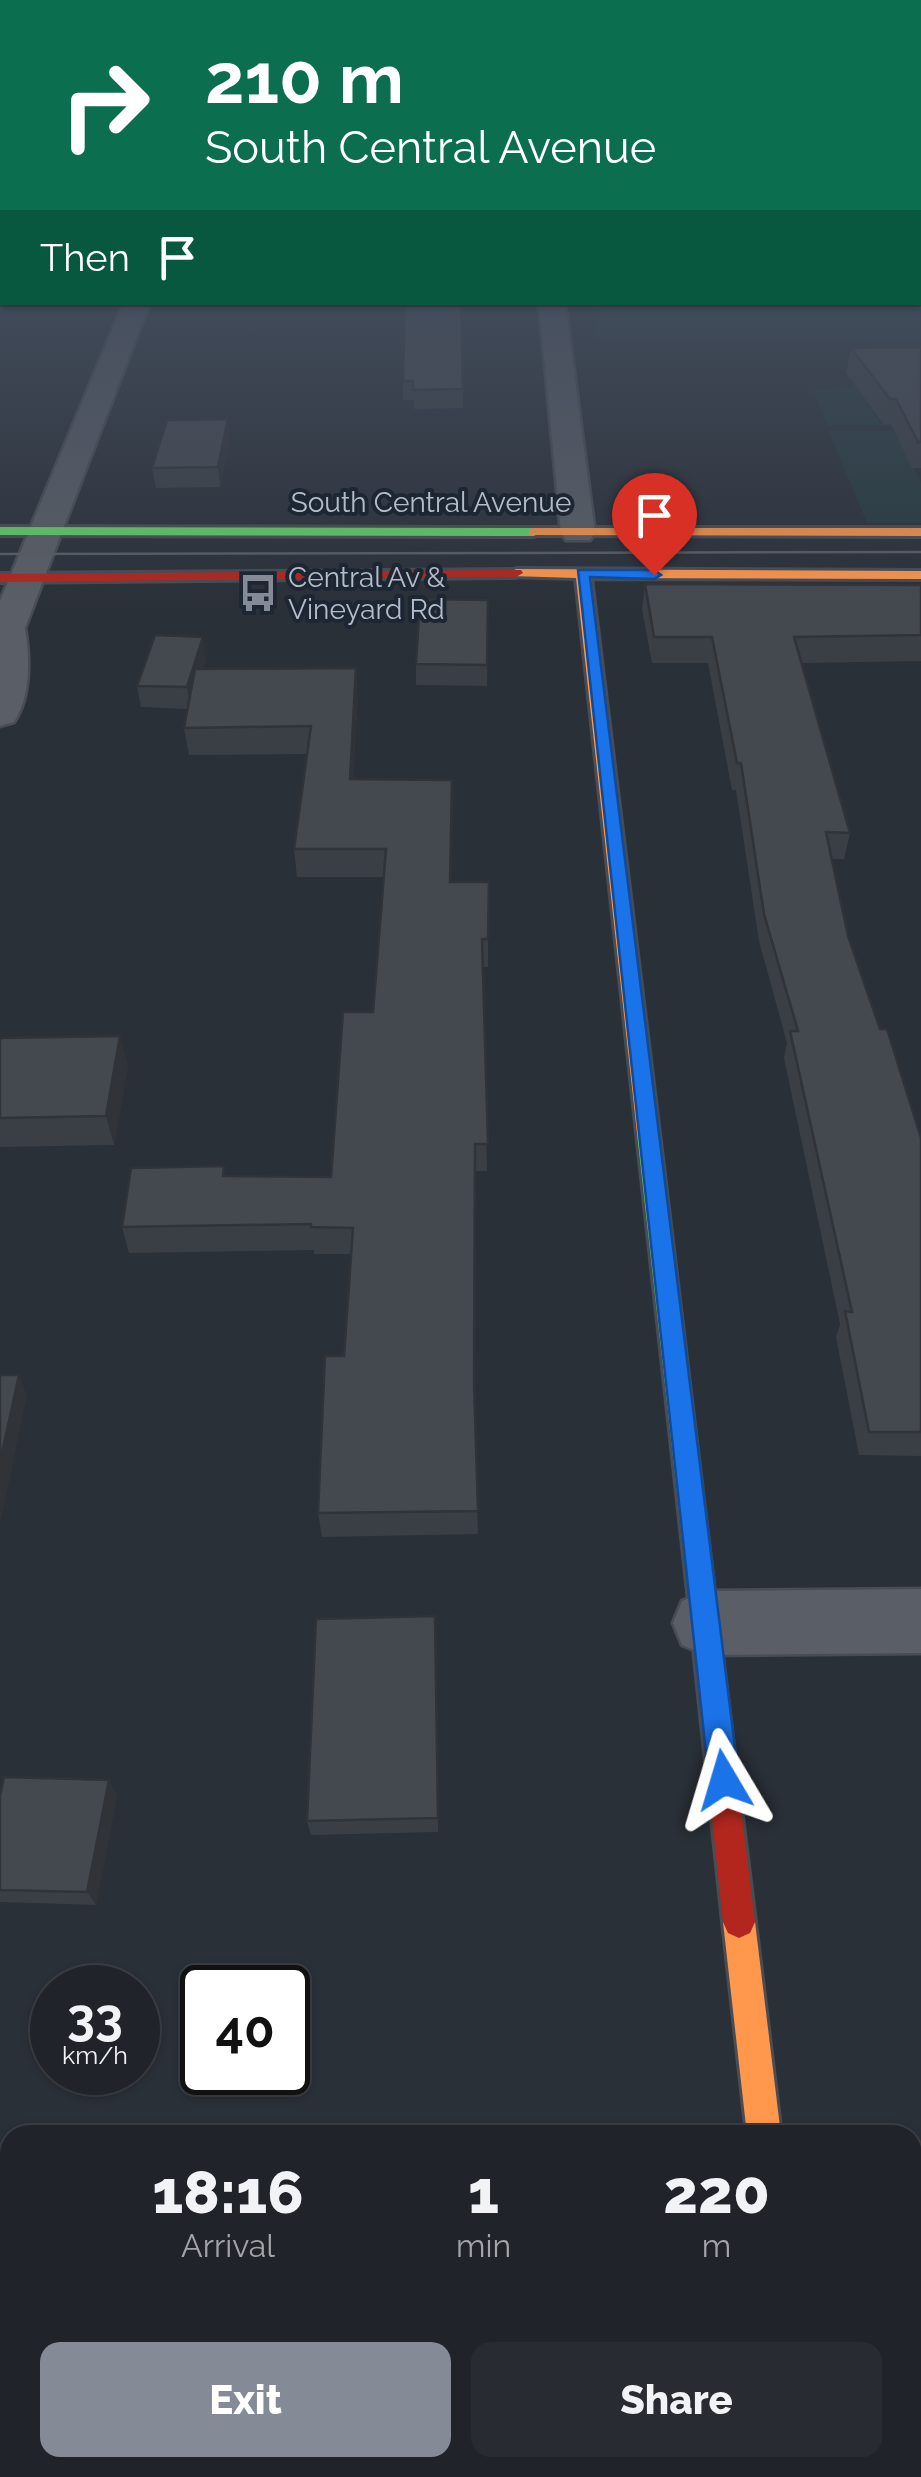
<!DOCTYPE html>
<style>
body{margin:0;font-family:Raleway,sans-serif;background:#282c32;color:#f1f3f6;height:100vh;display:flex;flex-direction:column;font-size:38px;white-space:nowrap}
*{box-sizing:border-box;margin:0}
p{font-size:32px;color:#a2a4a8}
.icon{flex:none;width:55px;height:55px;fill:none;stroke:currentColor;stroke-width:2;stroke-linecap:round;stroke-linejoin:round}
.map{position:relative;flex:1;overflow:hidden}
.panel{position:absolute;left:0px;top:2125px;width:922px;height:352px;display:flex;flex-direction:column;background:#20242a;border-radius:30px 30px 0 0;box-shadow:0 2px 8px #0004,0 0 0 2px #3d4147}
.panel>*{flex:none}
.banner{position:absolute;left:0px;top:0px;width:922px;height:305px;box-shadow:0 2px 8px #0004,0 0 0 2px #3d4147;background:#0b6e4f;color:#fff;overflow:hidden}
.speed{position:absolute;left:30px;top:1965px;display:flex;gap:20px;font-size:50px;font-weight:700;text-align:center}
.speed>*{display:grid;place-content:center;width:130px;height:130px;border-radius:50%;background:#20242a;box-shadow:0 2px 8px #0004,0 0 0 2px #3d4147;line-height:1}
.speed small{font-size:25px;font-weight:400}
.speed .limit{border:5px solid #111;border-radius:15px;background:#fff;color:#111}
.pin{position:absolute;display:grid;place-items:center;width:85px;height:85px;color:#fff;margin:-102px -42px;border-radius:50% 50% 50% 0;rotate:-45deg;box-shadow:0 0 10px #0007}
.pin .icon{rotate:45deg}
.me{position:absolute;width:110px;margin:-55px;rotate:353deg;stroke-linejoin:round;filter:drop-shadow(0 0 8px #0008)}
.turn{display:flex;align-items:center;gap:35px;height:210px;padding:0 40px;font-size:45px}
.turn .icon{width:130px;height:130px;stroke-width:2.5}
.turn b{display:block;font-size:70px;line-height:85px}
.then{display:flex;align-items:center;height:95px;padding:0 40px;background:#0003;gap:20px;font-size:38px}
.eta{display:flex;justify-content:space-evenly;align-items:center;height:170px;text-align:center}
.eta b{font-size:60px;font-weight:800;line-height:70px}
.button{display:flex;gap:20px;margin-top:auto;padding:20px 40px}
.button a{flex:1;height:115px;border-radius:20px;background:#848b96;color:#fff;font-size:40px;font-weight:800;line-height:115px;text-align:center}
.button a+a{background:#282c32;color:#f1f3f6}
.map>svg:first-child{display:block}
.green{fill:#273a3e}
.lines{fill:none;stroke-linecap:round;stroke-linejoin:round}
.street-casing{stroke:#484c53;stroke-width:5}
.fast-casing{stroke:#484c53;stroke-width:6}
.slow-casing{stroke:#484c53;stroke-width:6}
.jam-casing{stroke:#484c53;stroke-width:6}
.street{fill:#5a5e66;fill-rule:evenodd}
.fast{fill:#63d668;fill-rule:evenodd}
.slow{fill:#ff974d;fill-rule:evenodd}
.jam{fill:#b3261e;fill-rule:evenodd}
.tram{stroke:#595d64;stroke-width:2.5}
.wall{fill:#3a3f45}
.shaded-wall{fill:#303338}
.building{fill:#444950;stroke:#303338;stroke-width:2.5}
.route{fill:#1a73e8;stroke:#114b97;stroke-width:2.5}
.labels{text-anchor:middle;dominant-baseline:central;stroke-width:8;stroke-linejoin:round;paint-order:stroke}
.far-street-label{font-size:28px;fill:#b4bcc9;stroke:#1d2633}
.far-poi-label{font-size:28px;fill:#b4bcc9;stroke:#1d2633;text-anchor:start}
</style>
<div class="map">
<svg width="921" height="2477" viewBox="0 0 921 2477">
<rect width="100%" height="100%" fill="#2a3038"/>
<g class="green">
<polygon points="920,280 921,339 597,339 592,303 920,302"/>
<polygon points="856,387 882,425 827,425 813,390"/>
<polygon points="829,431 894,431 921,483 921,523 867,523"/>
</g>
<g class="lines">
<g class="street-casing">
<g id="street">
<path d="M124 302H150L25 628C30 657 31 697 14 722L0 726V601Z"/>
<polygon points="539,302 565,302 595,533 590,540 566,540 561,533"/>
<polygon points="921,1589 921,1653 706,1655 682,1645 673,1623 682,1601 706,1591"/>
<polygon points="755,2468 848,2468 850,2477 756,2477"/>
</g>
</g>
<g class="fast-casing">
<g id="fast">
<polygon points="0,527 534,528 541,532 534,536 0,535"/>
<polygon points="648,1125 659,1133 713,1583 710,1592 700,1595 690,1592 687,1583 637,1133"/>
</g>
</g>
<g class="slow-casing">
<g id="slow">
<polygon points="534,528 921,528 921,536 529,535 529,529"/>
<polygon points="516,569 921,571 921,579 591,578 659,1133 648,1141 637,1133 576,578 511,576 509,573"/>
<polygon points="739,1906 750,1911 755,1922 781,2135 747,2135 723,1922 728,1911"/>
</g>
</g>
<g class="jam-casing">
<g id="jam">
<polygon points="521,570 523,573 516,577 0,582 0,574"/>
<polygon points="700,1571 710,1574 713,1583 755,1922 750,1933 739,1938 728,1933 723,1922 687,1583 690,1574"/>
</g>
</g>
<use href="#street" class="street"/>
<use href="#fast" class="fast"/>
<use href="#slow" class="slow"/>
<use href="#jam" class="jam"/>
<polyline class="tram" points="0,554 921,552"/>
</g>
<g class="wall">
<polygon points="461,302 463,408 414,409 414,400 403,400 403,381"/>
<polygon points="921,347 921,468 912,468 891,424 884,425 846,373 851,348"/>
<polygon points="228,419 230,439 220,487 156,488 152,468"/>
<polygon points="645,584 921,585 921,661 802,663 850,833 844,859 832,859 848,936 880,1029 921,1138 921,1456 859,1455 836,1337 840,1324 784,1058 787,1043 759,941 736,790 732,790 708,663 652,663 642,609"/>
<polygon points="488,600 487,686 416,685 416,664"/>
<polygon points="206,658 203,669 358,695 353,779 451,882 488,939 488,967 483,967 487,1171 475,1171 474,1381 478,1534 322,1537 318,1513 344,1356 352,1254 314,1254 314,1250 129,1253 122,1227 226,1176 331,1177 373,1012 384,877 297,877 294,849 307,754 189,755 184,728 188,709 141,707 137,686"/>
<polygon points="0,1038 128,1065 114,1145 0,1147"/>
<polygon points="435,1616 438,1832 311,1835 307,1821"/>
<polygon points="117,1795 96,1905 0,1902 0,1796"/>
</g>
<g class="shaded-wall">
<polygon points="228,419 230,439 220,487 218,467"/>
<polygon points="203,637 206,658 190,709 187,687"/>
<polygon points="356,668 358,695 351,807 350,779"/>
<polygon points="120,1036 128,1065 114,1145 106,1116"/>
<polygon points="19,1375 27,1395 0,1526 0,1462"/>
<polygon points="109,1780 117,1795 96,1905 87,1892"/>
</g>
<g class="building">
<polygon points="405,302 461,302 463,389 413,390 413,381 403,381"/>
<polygon points="921,347 921,442 918,442 896,399 890,399 851,348"/>
<polygon points="228,419 218,467 152,468 167,420"/>
<polygon points="645,584 921,585 921,635 794,637 850,833 826,832 848,936 880,1029 887,1029 921,1138 921,1432 869,1432 845,1311 852,1312 790,1031 798,1031 764,914 741,763 737,763 712,637 654,637"/>
<polygon points="420,599 488,600 487,665 416,664"/>
<polygon points="155,635 203,637 187,687 137,686"/>
<polygon points="356,668 350,779 452,780 450,882 489,882 488,939 482,939 488,1144 475,1144 474,1381 478,1511 318,1513 325,1356 344,1356 353,1228 311,1227 311,1224 122,1227 131,1168 224,1166 223,1176 331,1177 343,1012 373,1012 386,849 294,849 311,726 184,728 195,669"/>
<polygon points="120,1036 106,1116 0,1118 0,1038"/>
<polygon points="0,1375 19,1375 0,1462"/>
<polygon points="435,1616 438,1818 307,1821 316,1619"/>
<polygon points="4,1777 109,1780 87,1892 0,1890 0,1796"/>
</g>
<linearGradient id="sky" x2="0" y2="1"><stop stop-color="#171a1f"/><stop offset="0.43" stop-color="#444e5e"/><stop offset="1" stop-color="#444e5e" stop-opacity="0"/></linearGradient>
<rect width="921" height="609" fill="url(#sky)"/>
<polygon class="route" points="578,570 654,570 661,575 654,579 590,577 739,1780 735,1791 724,1795 713,1791 709,1780"/>
<defs>
<g id="bus-bare" transform="scale(3)"><path d="M-5-6H5V4H4V6H2V4H-2V6H-4V4H-5ZM-3.5-4V0h7V-4ZM-3.5 1.2v1.5H-2V1.2ZM2 1.2v1.5H3.5V1.2Z" fill="#848b96" stroke="#1d2633" stroke-width="2.5" paint-order="stroke"/></g>
</defs>
<g fill-rule="evenodd">
<use href="#bus-bare" x="258" y="593"/>
</g>
<g class="labels">
<g class="far-street-label">
<text x="431" y="502">South Central Avenue</text>
</g>
<g class="far-poi-label">
<text x="288" y="577">Central Av &amp;<tspan x="288" dy="32">Vineyard Rd</tspan></text>
</g>
</g>
</svg>
<div class="speed"><div>33<small>km/h</small></div><div class="limit">40</div></div>
<div class="pin" style="left:654px;top:575px;background:#d93025"><svg class="icon" aria-label="arrive" viewBox="0 0 24 24"><path d="M6 21V4h12l-3 4 3 4H6"/></svg></div>
<svg class="me" style="left:724px;top:1780px" viewBox="-20 -20 40 40"><path d="M0-17L14 15 0 8-14 15z" fill="#1a73e8" stroke="#fff" stroke-width="4"/></svg>
<div class="banner">
<div class="turn"><svg class="icon" aria-label="right" viewBox="0 0 24 24"><path d="M7 20v-9h11M14 6l5 5-5 5"/></svg><div><b>210 m</b>South Central Avenue</div></div>
<div class="then">Then<svg class="icon" aria-label="arrive" viewBox="0 0 24 24"><path d="M6 21V4h12l-3 4 3 4H6"/></svg></div>
</div>
<section class="panel">
<div class="eta">
<div><b>18:16</b><p>Arrival</p></div>
<div><b>1</b><p>min</p></div>
<div><b>220</b><p>m</p></div>
</div>
<div class="button"><a>Exit</a><a>Share</a></div>
</section>
</div>
